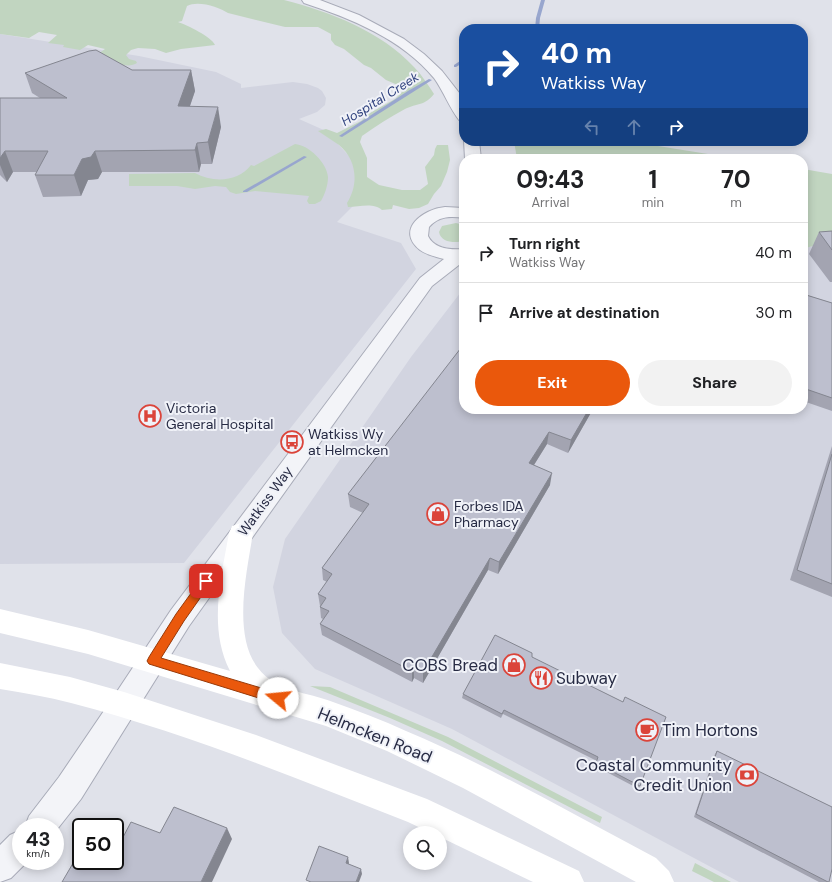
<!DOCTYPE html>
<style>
body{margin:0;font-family:"DM Sans",sans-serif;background:#f2f2f2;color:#202124;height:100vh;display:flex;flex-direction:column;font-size:15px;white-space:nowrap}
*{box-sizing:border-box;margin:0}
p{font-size:13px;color:#757577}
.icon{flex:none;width:22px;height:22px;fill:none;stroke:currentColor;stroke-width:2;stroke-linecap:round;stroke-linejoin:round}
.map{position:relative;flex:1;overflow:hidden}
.side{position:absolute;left:459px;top:154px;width:349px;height:260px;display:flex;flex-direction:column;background:#fff;border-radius:16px;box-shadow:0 2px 10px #0003}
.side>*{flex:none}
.banner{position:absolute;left:459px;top:24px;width:349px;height:122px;border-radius:16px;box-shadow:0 2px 10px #0003;background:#1a4fa0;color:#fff;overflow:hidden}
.buttons{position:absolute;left:403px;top:826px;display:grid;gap:8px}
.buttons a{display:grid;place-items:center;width:44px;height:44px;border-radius:50%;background:#fff;box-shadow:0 2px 10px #0003;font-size:20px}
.speed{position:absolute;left:12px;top:818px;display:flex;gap:8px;font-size:20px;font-weight:700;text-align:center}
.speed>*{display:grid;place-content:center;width:52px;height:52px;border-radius:50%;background:#fff;box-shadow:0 2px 10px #0003;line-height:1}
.speed small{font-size:10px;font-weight:400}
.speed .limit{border:2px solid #111;border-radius:6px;background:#fff;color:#111}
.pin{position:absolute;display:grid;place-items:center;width:34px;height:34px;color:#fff;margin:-17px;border-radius:8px;box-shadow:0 2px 6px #0006}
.me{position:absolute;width:44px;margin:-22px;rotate:287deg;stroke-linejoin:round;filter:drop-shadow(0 0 3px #0008)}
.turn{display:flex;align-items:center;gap:14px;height:84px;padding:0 16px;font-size:18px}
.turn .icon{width:52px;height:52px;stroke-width:2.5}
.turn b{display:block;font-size:28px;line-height:34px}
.lanes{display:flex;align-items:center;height:38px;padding:0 16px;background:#0003;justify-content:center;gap:20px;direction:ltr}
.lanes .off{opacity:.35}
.eta{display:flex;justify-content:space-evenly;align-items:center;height:68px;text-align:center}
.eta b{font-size:24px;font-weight:700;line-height:28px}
.cta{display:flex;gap:8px;margin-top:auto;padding:8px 16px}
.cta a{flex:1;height:46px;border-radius:24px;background:#ea580c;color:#fff;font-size:16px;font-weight:700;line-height:46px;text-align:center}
.cta a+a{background:#f2f2f2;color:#202124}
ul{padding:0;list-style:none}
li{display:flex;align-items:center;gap:12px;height:60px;padding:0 16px;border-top:1px solid #e0e0e0}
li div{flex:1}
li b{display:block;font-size:15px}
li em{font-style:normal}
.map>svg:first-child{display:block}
.built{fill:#d2d4e0}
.green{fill:#c1d5c0}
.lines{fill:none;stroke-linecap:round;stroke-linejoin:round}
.stream{fill:#98a6ce;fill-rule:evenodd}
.minor-casing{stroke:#a8abb8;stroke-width:2}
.tertiary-casing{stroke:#a8abb8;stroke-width:2}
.minor{fill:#f3f4f8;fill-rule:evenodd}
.tertiary{fill:#f3f4f8;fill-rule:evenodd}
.secondary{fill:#fff;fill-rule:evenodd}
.wall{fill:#a3a4b1}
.shaded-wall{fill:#848690}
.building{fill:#bdbfce;stroke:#848690}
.route{fill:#ea580c;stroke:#983908}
.labels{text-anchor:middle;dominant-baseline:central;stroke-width:4;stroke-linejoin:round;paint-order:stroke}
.far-water-label{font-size:13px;font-style:italic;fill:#2d3f7c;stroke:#f0f2f8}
.poi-label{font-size:14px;fill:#272b44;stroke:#f0f2f8;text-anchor:start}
.street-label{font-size:14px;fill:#272b44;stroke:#f0f2f8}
.near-poi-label{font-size:17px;fill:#272b44;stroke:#f0f2f8;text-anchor:end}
.near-street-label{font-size:17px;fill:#272b44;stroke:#f0f2f8}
</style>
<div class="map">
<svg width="832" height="882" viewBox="0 0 832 882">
<rect width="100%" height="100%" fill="#e0e2ea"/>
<g class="built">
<polygon points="0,34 139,56 216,72 241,84 241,88 293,82 307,84 318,88 322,91 326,98 325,105 317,112 299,119 326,131 360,168 356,203 337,222 401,243 416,269 184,563 0,564"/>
<polygon points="832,244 832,882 739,882 452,729 315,669 282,633 273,587 285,539 411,357 464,288 464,409 803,409 803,249 816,245"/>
</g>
<g class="green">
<path d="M0 0H284C330 12 381 31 414 67 422 75 428 85 434 94 425 106 417 103 405 109 390 117 376 126 362 136L360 142 367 158V177L379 185 402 190H420L428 184 425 167 434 155 435 149 437 145H448L450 160 447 172 441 186 434 194 428 204 419 208 409 209 393 205 392 209 382 210C373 202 359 207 348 207L347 203C359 184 357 160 339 145 332 140 325 136 318 131L326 129 337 133 361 121 370 113 395 99 404 90 400 86 386 80 371 68 364 65 344 49 335 45 331 40V34L318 27H285L228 13C219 7 198 0 187 6L182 21 178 22C187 25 212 37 215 45L181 49 166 53 155 49 138 48 131 50 126 55 129 59 136 61 137 63C127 70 106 60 98 54L105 49 88 45 80 50 63 47 64 45 48 43 57 35 39 32 29 38 0 34Z"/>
<polygon points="514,141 627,141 739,159 517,159"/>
<path d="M295 144C309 145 327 163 328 177 328 185 325 194 321 201L315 204H309L307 201 309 196 255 191 236 194 230 192 226 187 215 186 195 189 177 186H129V174L195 173C213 183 238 182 251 165L254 166Z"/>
<polygon points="803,169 832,174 832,244 816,245 803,249"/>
<path d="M456 223 464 225V241C455 243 441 243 439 232L442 226Z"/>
<polygon points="310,686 330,687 448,737 602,817 600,823 442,741 390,718"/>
<polygon points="695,863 731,882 714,882 692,871"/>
</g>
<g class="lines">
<g class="stream">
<polygon points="541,0 545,0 540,18 539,29 535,29 536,18"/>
<polygon points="463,59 464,59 464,62 456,67 454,67 454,65"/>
<polygon points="429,79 432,80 342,137 339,136 408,91"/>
<polygon points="304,156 307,157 247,192 243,192 243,191"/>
</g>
<g class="minor-casing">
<g id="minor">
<polygon points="124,692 134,696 138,705 134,714 81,799 55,832 55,827 25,827 29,816 59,777 114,696"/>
<polygon points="21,830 21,861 28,861 11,878 0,882 0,845 10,835"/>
</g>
</g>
<g class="tertiary-casing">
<g id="tertiary">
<path d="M302 0H320L359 15 404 39 424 54 442 71 460 94 464 103V121L459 120C449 107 444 92 434 78 402 39 350 18 304 3Z"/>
<polygon points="464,140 479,141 481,159 465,159"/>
<path d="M445 207 464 208V218C450 216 439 216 429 227L428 236C434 249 451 250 464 249V261L432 286 189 626 134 714 124 718 114 714 110 705 114 696 171 610 420 278 444 259C436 257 427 255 420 250 395 230 423 209 445 207Z"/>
</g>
</g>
<use href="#minor" class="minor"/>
<use href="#tertiary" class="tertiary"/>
<g class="secondary">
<path d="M241 523 250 526 253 533C247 571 232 635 258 668 276 692 308 692 333 702 358 711 382 720 406 731 492 767 574 815 656 858L669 871 674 882H636L463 788 387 751 326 726 88 654 0 633V609L88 630 230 671C208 628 221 578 229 533L232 526Z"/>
<path d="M0 663 70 677 124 692 256 735 427 799 579 871 584 882H533L440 837V833H431L408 822C298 779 186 733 71 703 48 697 24 693 0 689Z"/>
</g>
</g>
<g class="wall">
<polygon points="132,70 191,70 195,91 190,106 221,127 212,164 201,164 199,172 102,172 98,179 88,180 81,196 43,197 35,175 37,172 13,172 7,182 0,175 0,98 40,98 32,93 25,73"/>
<polygon points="832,231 832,282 830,282 809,254 819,232"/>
<polygon points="803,294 832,303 832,411 803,401"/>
<polygon points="593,409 568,453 547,444 534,465 550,485 498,574 488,570 423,683 414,678 412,682 322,635 320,624 323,619 321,618 320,607 320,606 318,594 327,582 323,580 322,568 363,513 350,507 348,494"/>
<polygon points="832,446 832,597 790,580"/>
<polygon points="532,657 640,786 639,789 595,766 597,761 503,714 501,718 462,698 463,694"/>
<polygon points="717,751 829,882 819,882 694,817 715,754"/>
</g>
<g class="shaded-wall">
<polygon points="191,70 195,91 183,126 178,106"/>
<polygon points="218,107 221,127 212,164 208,142"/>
<polygon points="197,143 201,164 199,172 195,150"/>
<polygon points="5,151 13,172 7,182 0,165 0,158"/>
<polygon points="95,151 102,172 98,179 88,180 81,196 74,175 82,159"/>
<polygon points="589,409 593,409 568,453 571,440"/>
<polygon points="549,432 547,444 527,476 529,463"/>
<polygon points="552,473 550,485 498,574 499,562"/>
<polygon points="490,558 488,570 423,683 423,672"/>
<polygon points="414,667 414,678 412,682 412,671"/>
<polygon points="227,828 232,839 212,882 201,882"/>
<polygon points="348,857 349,863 347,869 346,863"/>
<polygon points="361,869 362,874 359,882 356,882"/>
</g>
<g class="building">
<polygon points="96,50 132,70 191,70 178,106 218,107 208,142 197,143 195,150 95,151 91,157 82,159 74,175 35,175 48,151 5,151 0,158 0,98 67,98 25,73 89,51"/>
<polygon points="832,231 832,250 819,232"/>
<polygon points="803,294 832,303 832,398 803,388"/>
<polygon points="464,344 464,409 589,409 571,440 549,432 529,463 552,473 499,562 490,558 423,672 414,667 412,671 320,624 329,611 320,607 326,598 318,594 332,574 322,568 369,504 348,494"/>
<polygon points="832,454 832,584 797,570"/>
<polygon points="495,635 532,653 532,657 623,702 625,697 666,717 640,786 596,763 598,757 504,710 502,714 463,694"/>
<polygon points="717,751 832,807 832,869 829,882 828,882 696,814"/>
<polygon points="174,807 227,828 201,882 62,882 79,853 81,854 81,861 115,861 115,841 120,843 131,822 160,833"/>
<polygon points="319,846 348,857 346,863 361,869 356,882 311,882 306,880"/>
</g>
<polygon class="route" points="206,577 210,578 211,581 210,584 184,621 161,658 278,693 282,694 284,698 282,702 278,704 149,664 147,661 149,657 176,614 202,578"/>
<defs>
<g id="hospital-ring" transform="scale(1.15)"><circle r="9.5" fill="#f0f2f8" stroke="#db443a" stroke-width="1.5"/><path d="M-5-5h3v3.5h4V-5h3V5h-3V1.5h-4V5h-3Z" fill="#db443a"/></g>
<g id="bus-ring" transform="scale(1.15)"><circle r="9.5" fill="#f0f2f8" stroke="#db443a" stroke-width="1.5"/><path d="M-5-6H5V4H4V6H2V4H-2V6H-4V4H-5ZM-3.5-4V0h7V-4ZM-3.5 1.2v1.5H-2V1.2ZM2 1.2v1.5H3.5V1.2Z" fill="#db443a"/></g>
<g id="shop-ring" transform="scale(1.15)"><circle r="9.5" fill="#f0f2f8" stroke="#db443a" stroke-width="1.5"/><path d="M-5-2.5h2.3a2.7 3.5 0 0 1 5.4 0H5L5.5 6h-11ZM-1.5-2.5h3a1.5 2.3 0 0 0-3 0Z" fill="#db443a"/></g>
<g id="restaurant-ring" transform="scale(1.15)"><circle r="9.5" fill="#f0f2f8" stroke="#db443a" stroke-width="1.5"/><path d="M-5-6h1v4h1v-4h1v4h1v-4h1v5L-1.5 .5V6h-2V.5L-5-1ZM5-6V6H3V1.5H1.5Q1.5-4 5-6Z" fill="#db443a"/></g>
<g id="cafe-ring" transform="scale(1.15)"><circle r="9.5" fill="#f0f2f8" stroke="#db443a" stroke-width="1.5"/><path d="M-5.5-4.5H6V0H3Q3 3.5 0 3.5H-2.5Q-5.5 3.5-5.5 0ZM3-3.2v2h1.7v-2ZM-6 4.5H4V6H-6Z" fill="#db443a"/></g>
<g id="bank-ring" transform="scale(1.15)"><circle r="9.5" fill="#f0f2f8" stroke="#db443a" stroke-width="1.5"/><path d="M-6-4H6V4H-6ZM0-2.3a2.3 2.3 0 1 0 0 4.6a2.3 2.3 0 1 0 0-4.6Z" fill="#db443a"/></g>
</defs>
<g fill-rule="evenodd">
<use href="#hospital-ring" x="150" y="416"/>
<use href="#bus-ring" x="292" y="442"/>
<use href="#shop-ring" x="438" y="514"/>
<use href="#shop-ring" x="514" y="665"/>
<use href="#restaurant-ring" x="541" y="678"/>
<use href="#cafe-ring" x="647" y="730"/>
<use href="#bank-ring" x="747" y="775"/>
</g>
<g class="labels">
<g class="far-water-label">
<text transform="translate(380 99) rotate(-32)">Hospital Creek</text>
</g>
<g class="poi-label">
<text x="166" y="408">Victoria<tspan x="166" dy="16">General Hospital</tspan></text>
<text x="308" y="434">Watkiss Wy<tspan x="308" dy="16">at Helmcken</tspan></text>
<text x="454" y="506">Forbes IDA<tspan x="454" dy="16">Pharmacy</tspan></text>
</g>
<g class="street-label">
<text transform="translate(265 501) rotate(-54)">Watkiss Way</text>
</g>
<g class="near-poi-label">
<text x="498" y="665">COBS Bread</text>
<text x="556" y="678" text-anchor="start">Subway</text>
<text x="662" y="730" text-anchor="start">Tim Hortons</text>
<text x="732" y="765">Coastal Community<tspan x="732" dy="20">Credit Union</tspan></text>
</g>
<g class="near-street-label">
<text transform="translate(375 735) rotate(22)">Helmcken Road</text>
</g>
</g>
</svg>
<div class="buttons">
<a><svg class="icon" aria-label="search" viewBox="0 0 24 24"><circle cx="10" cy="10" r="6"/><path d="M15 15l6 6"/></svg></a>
</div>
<div class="speed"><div>43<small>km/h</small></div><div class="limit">50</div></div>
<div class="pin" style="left:206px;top:581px;background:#d93025"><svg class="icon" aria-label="arrive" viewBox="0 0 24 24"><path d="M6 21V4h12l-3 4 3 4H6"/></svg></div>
<svg class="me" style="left:278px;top:698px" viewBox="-20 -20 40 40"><circle r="19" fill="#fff"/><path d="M0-13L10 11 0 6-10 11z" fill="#ea580c"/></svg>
<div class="banner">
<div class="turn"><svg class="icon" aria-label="right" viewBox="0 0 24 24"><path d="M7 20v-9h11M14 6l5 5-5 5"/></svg><div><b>40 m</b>Watkiss Way</div></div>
<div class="lanes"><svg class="icon off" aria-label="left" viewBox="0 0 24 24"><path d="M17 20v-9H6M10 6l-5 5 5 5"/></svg><svg class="icon off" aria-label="ahead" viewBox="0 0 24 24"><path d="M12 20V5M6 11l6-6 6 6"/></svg><svg class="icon" aria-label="right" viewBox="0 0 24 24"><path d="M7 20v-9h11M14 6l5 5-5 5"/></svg></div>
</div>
<section class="side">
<div class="eta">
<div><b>09:43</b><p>Arrival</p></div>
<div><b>1</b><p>min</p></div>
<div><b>70</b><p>m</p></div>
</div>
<ul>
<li><svg class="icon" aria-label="right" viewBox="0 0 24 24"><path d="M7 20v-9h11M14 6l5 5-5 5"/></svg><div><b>Turn right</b><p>Watkiss Way</p></div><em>40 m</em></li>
<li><svg class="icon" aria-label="arrive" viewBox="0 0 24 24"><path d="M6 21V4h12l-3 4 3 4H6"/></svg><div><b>Arrive at destination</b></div><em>30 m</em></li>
</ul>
<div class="cta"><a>Exit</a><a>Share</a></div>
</section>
</div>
